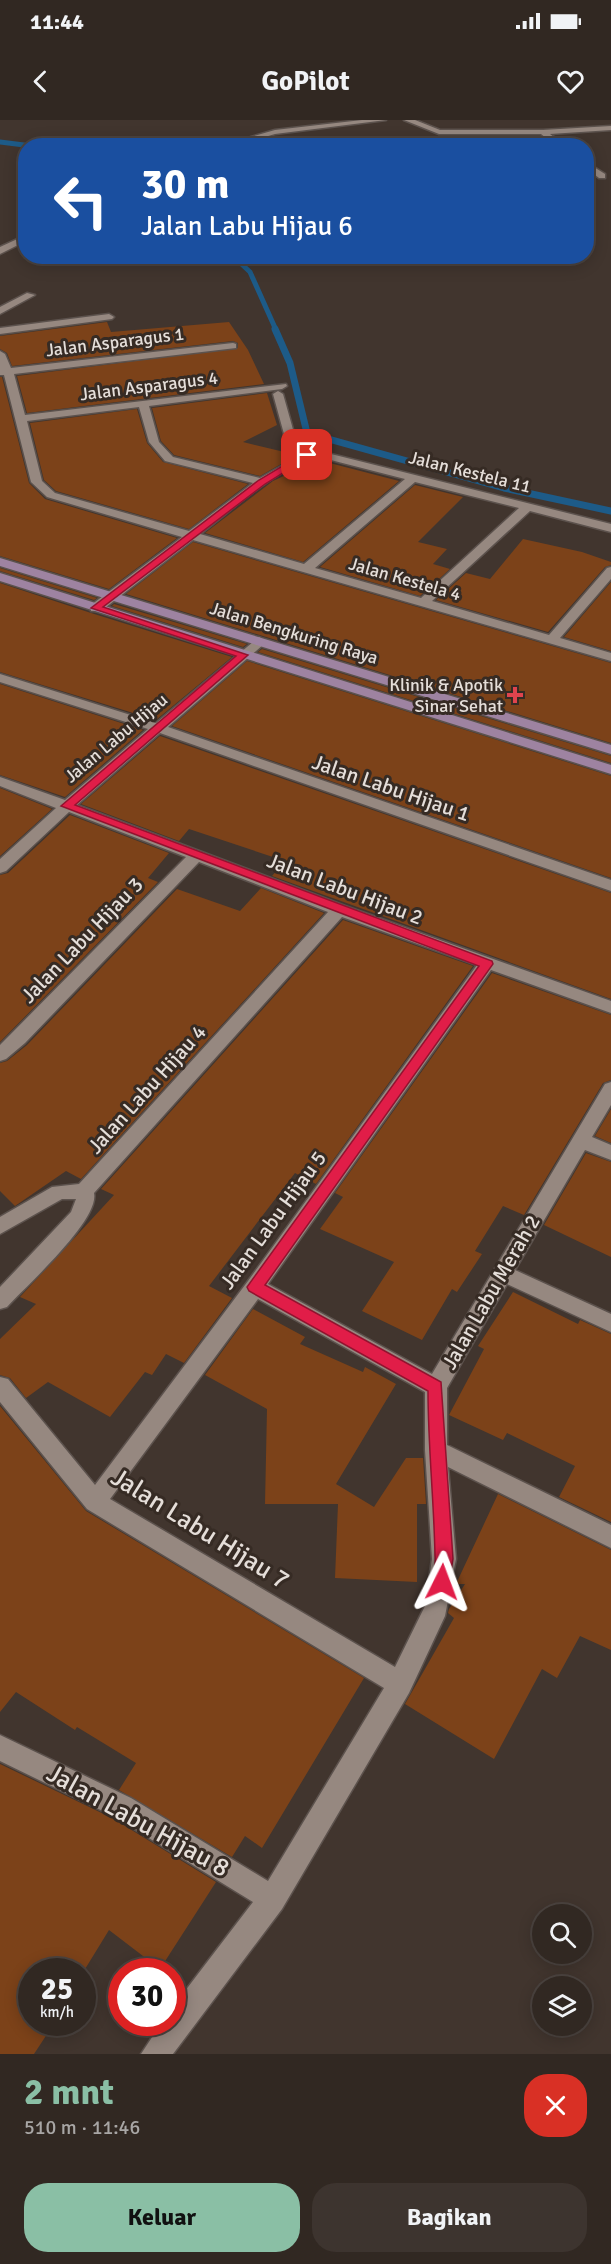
<!DOCTYPE html>
<html lang="id">
<meta charset="utf-8">
<style>
body{margin:0;font-family:Signika,sans-serif;background:#3d342f;color:#f1f3f6;height:100vh;display:flex;flex-direction:column;font-size:22px;white-space:nowrap}
*{box-sizing:border-box;margin:0}
p{font-size:20px;color:#a8a6a5}
.icon{flex:none;width:33px;height:33px;fill:none;stroke:currentColor;stroke-width:2;stroke-linecap:round;stroke-linejoin:round}
.map{position:relative;height:1934px;overflow:hidden}
.drawer{display:flex;flex-direction:column;background:#312822;flex:1}
.drawer>*{flex:none}
.hud{position:absolute;left:18px;top:18px;width:576px;height:126px;border-radius:24px;box-shadow:0 3px 15px #0003,0 0 0 2px #4c4440;background:#1a4fa0;color:#fff;overflow:hidden}
.buttons{position:absolute;left:532px;top:1784px;display:grid;gap:12px}
.buttons a{display:grid;place-items:center;width:60px;height:60px;border-radius:50%;background:#312822;box-shadow:0 3px 15px #0003,0 0 0 2px #4c4440;font-size:30px}
.speed{position:absolute;left:18px;top:1838px;display:flex;gap:12px;font-size:30px;font-weight:700;text-align:center}
.speed>*{display:grid;place-content:center;width:78px;height:78px;border-radius:50%;background:#312822;box-shadow:0 3px 15px #0003,0 0 0 2px #4c4440;line-height:1}
.speed small{font-size:15px;font-weight:400}
.speed .limit{border:9px solid #d22;background:#fff;color:#111}
.pin{position:absolute;display:grid;place-items:center;width:51px;height:51px;color:#fff;margin:-26px;border-radius:12px;box-shadow:0 3px 9px #0006}
.me{position:absolute;width:66px;margin:-33px;rotate:3deg;stroke-linejoin:round;filter:drop-shadow(0 0 4px #0008)}
.turn{display:flex;align-items:center;gap:21px;height:126px;padding:0 24px;font-size:27px}
.turn .icon{width:78px;height:78px;stroke-width:2.5}
.turn b{display:block;font-size:42px;line-height:51px}
.round{display:grid;place-items:center;flex:none;width:63px;height:63px;border-radius:24px;background:#3d342f}
.summary{display:flex;align-items:center;justify-content:space-between;height:102px;padding:0 24px}
h1{font-size:36px;font-weight:800;line-height:45px;color:#8abfa5}
.cta{display:flex;gap:12px;margin-top:auto;padding:12px 24px}
.cta a{flex:1;height:69px;border-radius:24px;background:#8abfa5;color:#111;font-size:24px;font-weight:800;line-height:69px;text-align:center}
.cta a+a{background:#3d342f;color:#f1f3f6}
.status{display:flex;justify-content:space-between;align-items:center;height:42px;padding:0 30px;background:#312822;direction:ltr}
.status svg{height:16px;fill:currentColor}
header{display:flex;justify-content:space-between;align-items:center;height:78px;padding:0 24px;background:#312822;font-size:27px;font-weight:800}
.map>svg:first-child{display:block}
.lines{fill:none;stroke-linecap:round;stroke-linejoin:round}
.stream-far1{stroke:#1d5b88;stroke-width:5}
.stream{stroke:#1d5b88;stroke-width:7}
.building{fill:#7c4219}
.street-casing{stroke:#5c524d;stroke-width:3}
.secondary-casing{stroke:#5c524d;stroke-width:3}
.street{fill:#968880;fill-rule:evenodd}
.secondary{fill:#9e83a1;fill-rule:evenodd}
.route{fill:#e11d48;stroke:#92132f;stroke-width:1.5}
.health-dot{fill:#e0444e;stroke:#362b24;stroke-width:2}
.labels{text-anchor:middle;dominant-baseline:central;stroke-width:6;stroke-linejoin:round;paint-order:stroke}
.far-street-label{font-size:18px;fill:#e5ded9;stroke:#362b24}
.far-poi-label{font-size:18px;fill:#e5ded9;stroke:#362b24;text-anchor:end}
.street-label{font-size:21px;fill:#e5ded9;stroke:#362b24}
.near-street-label{font-size:26px;fill:#e5ded9;stroke:#362b24}
</style>
<div class="status"><b>11:44</b><svg viewBox="0 0 49 12"><path d="M0 12V9h3v3zM5 12V6h3v6zM10 12V3h3v9zM15 12V0h3v12zM26 1h20v11H26zM47 4h2v5h-2z"/></svg></div>
<header><svg class="icon" aria-label="back" viewBox="0 0 24 24"><path d="M15 5l-7 7 7 7"/></svg>GoPilot<svg class="icon" aria-label="heart" viewBox="0 0 24 24"><path d="M12 20l-8-8c-3-5 5-10 8-4 3-6 11-1 8 4z"/></svg></header>
<div class="map">
<svg width="611" height="1934" viewBox="0 0 611 1934">
<rect width="100%" height="100%" fill="#41352e"/>
<g class="lines">
<g class="stream-far1">
<polyline points="0,22 32,26"/>
<polyline points="233,136 250,152 276,210"/>
</g>
<polyline class="stream" points="275,209 290,243 307,313 504,368 611,391"/>
</g>
<g class="building">
<polygon points="107,202 111,212 229,202 248,230 264,264 27,293 17,256 238,228 238,223 233,221 12,246 7,233 0,229 0,216"/>
<polygon points="0,257 2,257 29,363 45,379 177,418 109,469 0,436"/>
<polygon points="267,273 277,305 243,322 297,335 260,356 174,335 161,321 152,288"/>
<polygon points="137,289 147,323 163,342 248,364 189,409 56,371 44,360 30,303"/>
<polygon points="318,340 399,361 303,442 205,413 273,361"/>
<polygon points="415,365 463,377 418,422 447,429 433,444 450,449 420,476 320,447"/>
<polygon points="523,419 582,432 611,442 611,445 605,447 548,512 436,480 466,453 490,459"/>
<polygon points="193,422 611,543 611,623 126,474"/>
<polygon points="0,448 97,478 94,480 0,451"/>
<polygon points="611,462 611,531 564,517"/>
<polygon points="0,463 91,493 232,537 156,600 0,552"/>
<polygon points="114,484 247,524 243,527 112,486"/>
<polygon points="262,529 611,636 611,643 258,532"/>
<polygon points="247,541 611,656 611,758 172,606"/>
<polygon points="0,564 143,610 65,677 0,655"/>
<polygon points="160,616 611,773 611,879 272,756 285,741 189,709 179,721 81,684"/>
<polygon points="0,668 52,689 0,736"/>
<polygon points="70,695 169,733 148,758 158,762 0,922 0,755 8,753"/>
<polygon points="261,768 324,793 81,1059 66,1051 15,1086 0,1071 0,943 7,941 27,925 177,769 240,791"/>
<polygon points="343,800 473,846 316,1064 295,1053 209,1166 232,1178 184,1243 166,1234 152,1255 145,1252 110,1297 48,1262 26,1278 10,1258 0,1255 0,1219 36,1184 20,1177 114,1075 101,1069"/>
<polygon points="492,853 611,895 611,960 603,963 524,1095 503,1086 475,1131 482,1134 457,1172 452,1169 422,1220 362,1191 394,1142 320,1109 343,1077 335,1073"/>
<polygon points="611,989 611,1023 595,1016"/>
<polygon points="586,1033 611,1042 611,1137 544,1105"/>
<polygon points="513,1172 578,1204 580,1200 611,1214 611,1402 559,1377 575,1346 507,1313 503,1320 449,1295 484,1229 478,1226"/>
<polygon points="253,1189 305,1217 300,1224 363,1252 365,1247 396,1264 336,1364 374,1387 406,1338 423,1338 426,1384 417,1384 417,1462 335,1458 338,1384 265,1384 267,1289 205,1255"/>
<polygon points="0,1286 86,1391 364,1558 262,1728 245,1716 232,1737 119,1670 136,1643 77,1607 75,1610 16,1572 0,1592"/>
<polygon points="498,1374 611,1430 611,1530 580,1516 557,1558 542,1549 494,1639 405,1584 454,1498 448,1493 449,1489 465,1464 456,1464"/>
<polygon points="0,1644 112,1698 216,1762 160,1849 109,1810 82,1854 82,1851 32,1851 32,1902 55,1902 34,1934 0,1934"/>
</g>
<g class="lines">
<g class="street-casing">
<g id="street">
<polygon points="362,0 386,0 275,14 234,26 220,26 275,10"/>
<polygon points="404,0 415,0 440,10 543,10 611,6 611,10 550,14 565,26 556,26 541,14 439,14"/>
<polygon points="586,42 605,54 605,58 599,58 586,48"/>
<polygon points="26,115 26,121 0,134 0,127"/>
<polygon points="27,173 35,175 0,194 0,187"/>
<polygon points="109,194 114,197 112,199 0,214 0,208"/>
<path d="M233 223 236 224V228L14 254 25 295 286 264 287 266 282 269 149 286 159 322 173 337 260 358 301 335 284 314 273 274 278 271 283 274 294 313 311 333 319 331 611 404V412L530 391 432 481 549 515 607 448 611 447V459L560 518 611 533V541L193 420 101 491H91V485L182 417 47 377 31 362 4 255H0V231L5 234 11 248ZM139 287 149 322 165 341 253 363 189 411 55 373 42 361 27 301ZM319 337 405 359 304 444 200 414C236 387 275 348 319 337ZM415 362 519 388 421 478 315 448Z"/>
<path d="M259 517 266 521 264 524 168 607 611 760V771L160 613 77 685 345 786 611 881V893L491 850 268 1164 432 1254 605 964 611 962V985L592 1017 611 1025V1040L585 1030 515 1150 611 1194V1212L507 1164 447 1268V1325L611 1405V1428L448 1347 456 1439 445 1496 409 1573 282 1789 173 1934H141L162 1902H172V1888L253 1782 113 1696 0 1641V1615L131 1678 268 1761 384 1568 87 1389 0 1282V1257L8 1259 95 1365 248 1161 477 845 342 797 94 1073C100 1100 27 1165 7 1187L0 1189V1167L71 1092 76 1079H62L0 1114V1097L52 1067 79 1064 328 792 199 742 25 923 6 939 0 941V925L186 737 69 692 6 751 0 753V739L56 688 0 666V657L65 680 148 609 0 562V554L156 603ZM258 1179 425 1272V1330L432 1439 425 1486 395 1547 110 1379Z"/>
</g>
</g>
<g class="secondary-casing">
<g id="secondary">
<polygon points="0,438 611,625 611,634 0,446"/>
<polygon points="0,453 611,645 611,654 0,461"/>
</g>
</g>
<use href="#street" class="street"/>
<use href="#secondary" class="secondary"/>
</g>
<path class="route" d="M304 333 312 335 265 364 103 487 248 535 75 685 492 841 493 844 265 1165 441 1262 453 1439 448 1468 442 1471 436 1468C432 1458 436 1447 435 1436 434 1381 428 1326 428 1271L249 1171 247 1167 479 846 61 686 236 536 91 488 259 360Z"/>
<path class="health-dot" d="M512 566h6v6h6v6h-6v6h-6v-6h-6v-6h6z"/>
<g class="labels">
<g class="far-street-label">
<text transform="translate(115 222) rotate(-7)">Jalan Asparagus 1</text>
<text transform="translate(149 266) rotate(-7)">Jalan Asparagus 4</text>
<text transform="translate(470 352) rotate(14)">Jalan Kestela 11</text>
<text transform="translate(405 459) rotate(16)">Jalan Kestela 4</text>
<text transform="translate(294 513) rotate(17)">Jalan Bengkuring Raya</text>
<text transform="translate(116 618) rotate(-40)">Jalan Labu Hijau</text>
</g>
<g class="far-poi-label">
<text x="503" y="565">Klinik &amp; Apotik<tspan x="503" dy="21">Sinar Sehat</tspan></text>
</g>
<g class="street-label">
<text transform="translate(391 668) rotate(19)">Jalan Labu Hijau 1</text>
<text transform="translate(345 769) rotate(21)">Jalan Labu Hijau 2</text>
<text transform="translate(82 820) rotate(-46)">Jalan Labu Hijau 3</text>
<text transform="translate(147 969) rotate(-48)">Jalan Labu Hijau 4</text>
<text transform="translate(273 1100) rotate(-54)">Jalan Labu Hijau 5</text>
<text transform="translate(491 1172) rotate(-60)">Jalan Labu Merah 2</text>
</g>
<g class="near-street-label">
<text transform="translate(200 1409) rotate(32)">Jalan Labu Hijau 7</text>
<text transform="translate(138 1701) rotate(29)">Jalan Labu Hijau 8</text>
</g>
</g>
</svg>
<div class="buttons">
<a><svg class="icon" aria-label="search" viewBox="0 0 24 24"><circle cx="10" cy="10" r="6"/><path d="M15 15l6 6"/></svg></a>
<a><svg class="icon" aria-label="layers" viewBox="0 0 24 24"><path d="M12 4l9 5-9 5-9-5zM3 14l9 5 9-5"/></svg></a>
</div>
<div class="speed"><div>25<small>km/h</small></div><div class="limit">30</div></div>
<div class="pin" style="left:307px;top:335px;background:#d93025"><svg class="icon" aria-label="arrive" viewBox="0 0 24 24"><path d="M6 21V4h12l-3 4 3 4H6"/></svg></div>
<svg class="me" style="left:442px;top:1462px" viewBox="-20 -20 40 40"><path d="M0-17L14 15 0 8-14 15z" fill="#e11d48" stroke="#fff" stroke-width="4"/></svg>
<div class="hud">
<div class="turn"><svg class="icon" aria-label="left" viewBox="0 0 24 24"><path d="M17 20v-9H6M10 6l-5 5 5 5"/></svg><div><b>30 m</b>Jalan Labu Hijau 6</div></div>
</div>
</div>
<section class="drawer">
<div class="summary"><div><h1>2 mnt</h1><p>510 m · 11:46</p></div><a class="round" style="background:#d93025;color:#fff"><svg class="icon" aria-label="close" viewBox="0 0 24 24"><path d="M6 6l12 12M18 6L6 18"/></svg></a></div>
<div class="cta"><a>Keluar</a><a>Bagikan</a></div>
</section>
